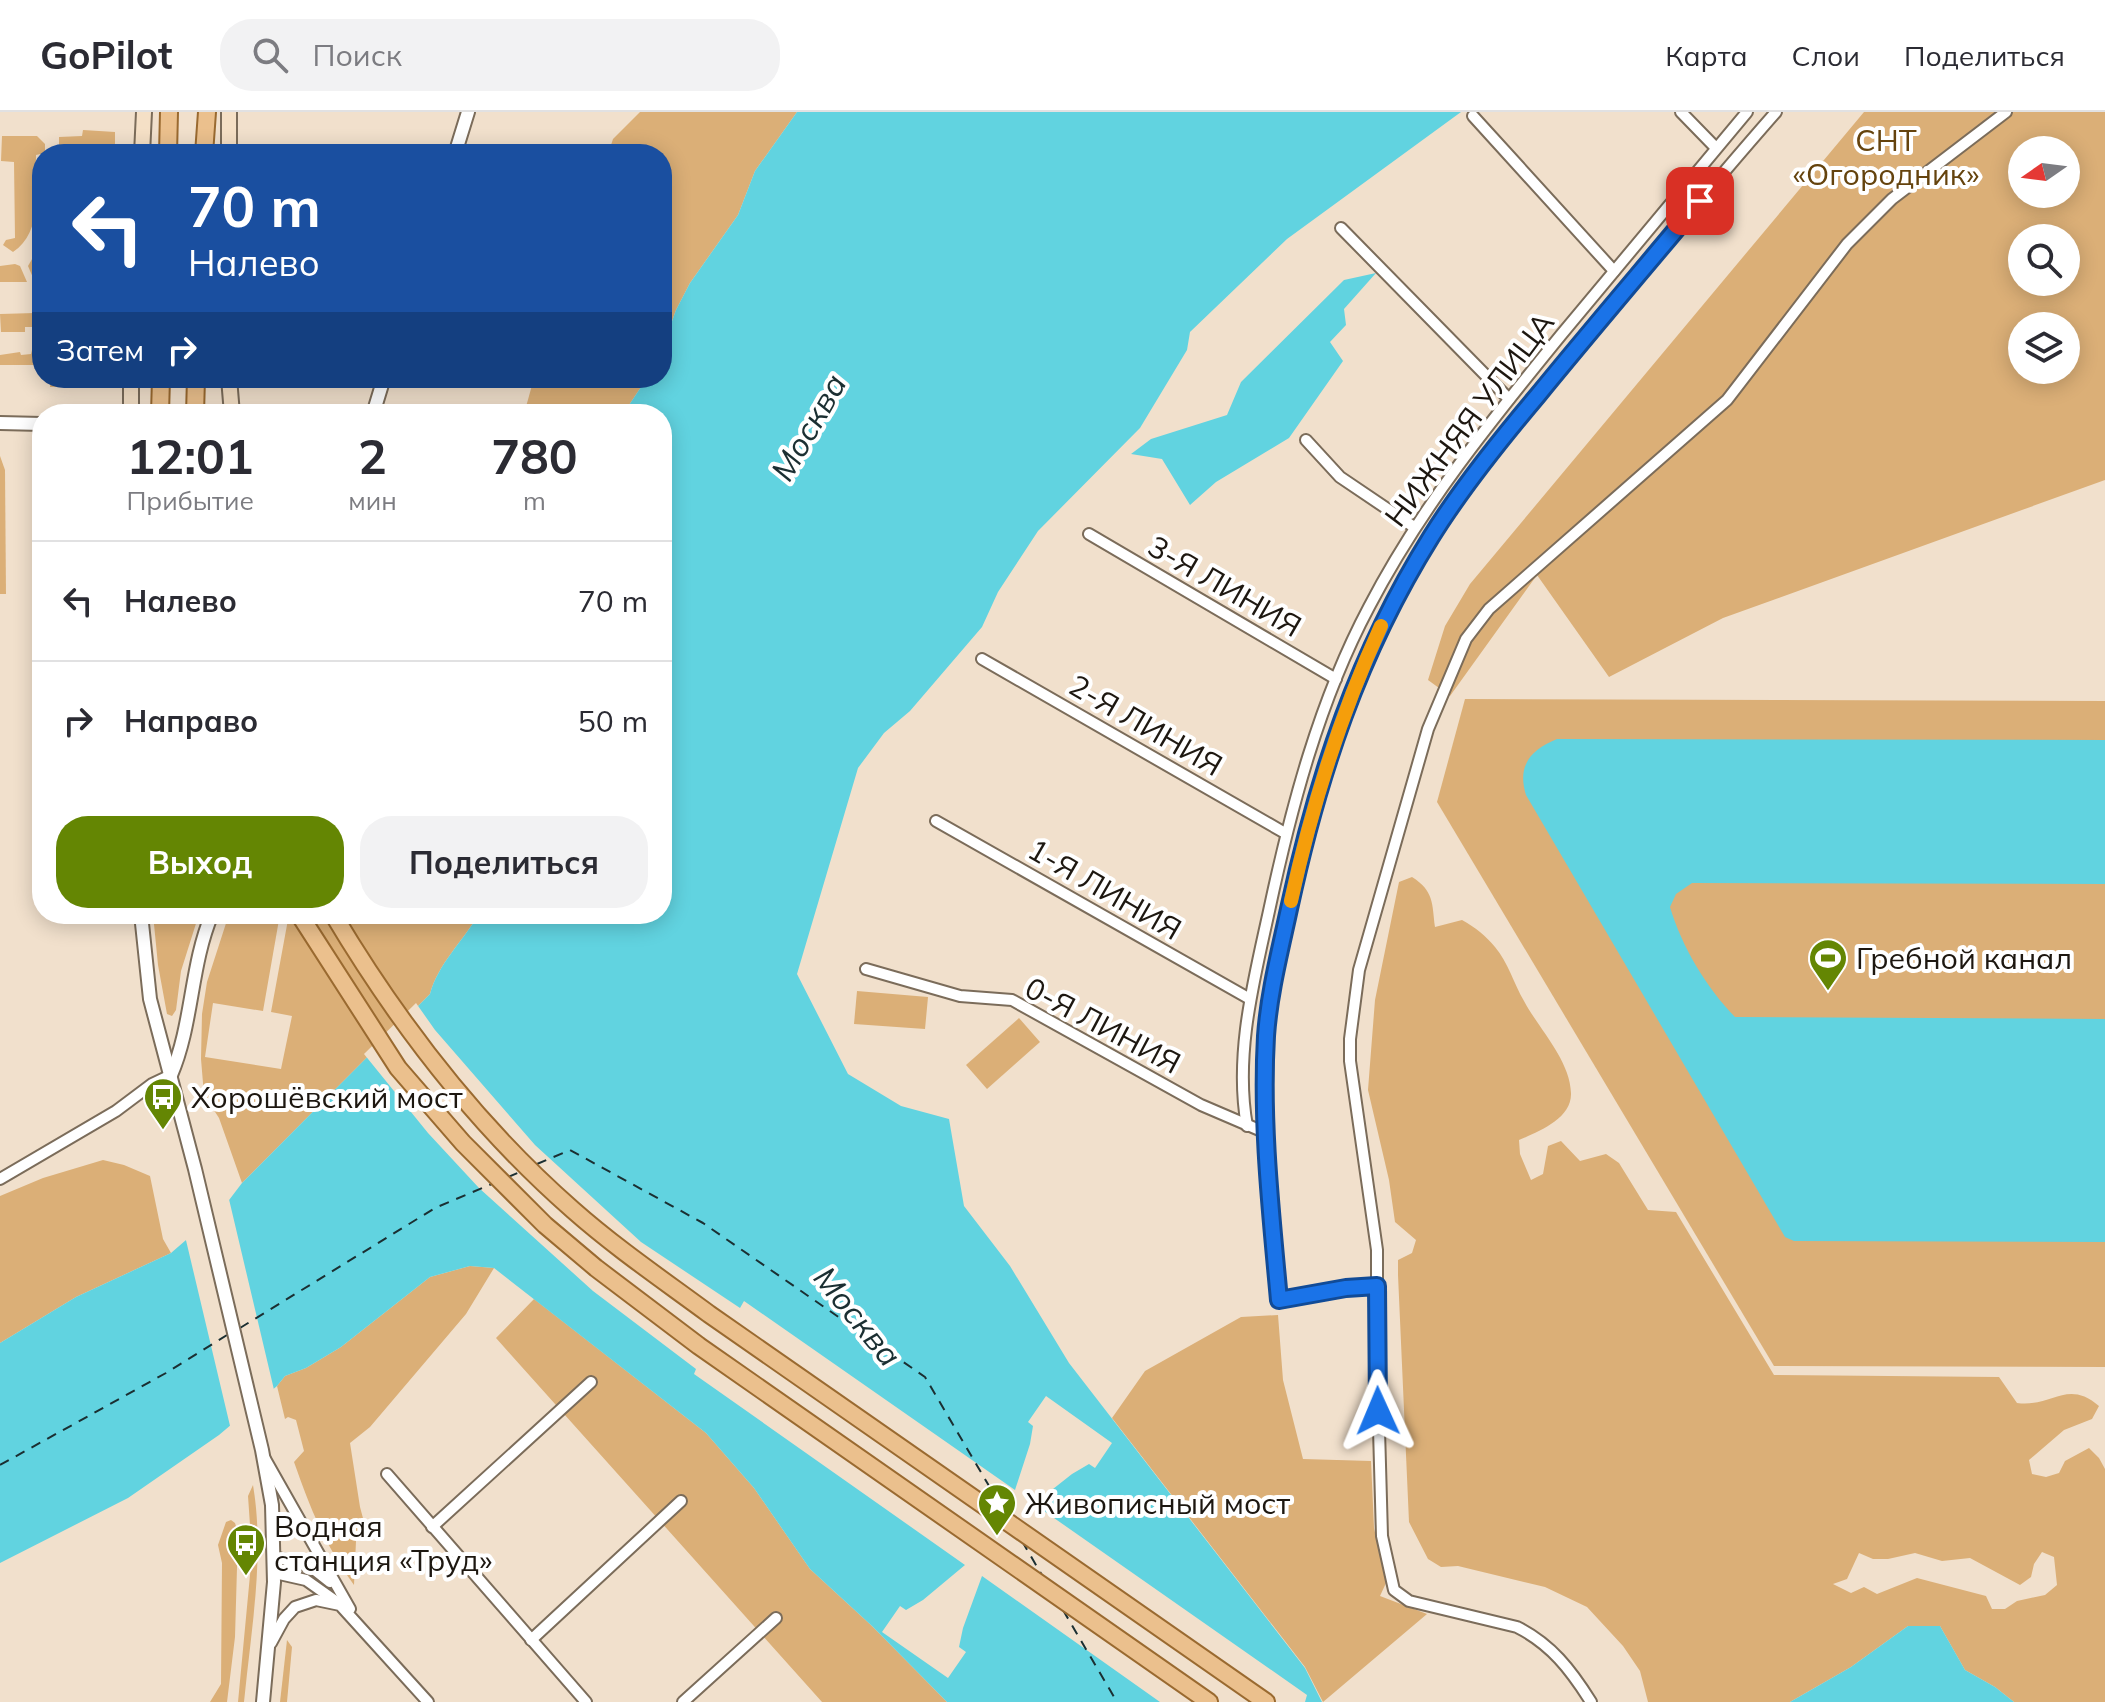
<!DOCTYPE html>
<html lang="ru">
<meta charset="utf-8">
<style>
body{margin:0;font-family:Mulish,sans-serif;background:#f2f2f3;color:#2b2b33;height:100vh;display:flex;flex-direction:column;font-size:30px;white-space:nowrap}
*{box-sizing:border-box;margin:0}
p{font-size:26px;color:#7c7c81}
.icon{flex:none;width:44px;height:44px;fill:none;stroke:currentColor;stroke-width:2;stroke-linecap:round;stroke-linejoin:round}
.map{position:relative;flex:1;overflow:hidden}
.drawer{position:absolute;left:32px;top:292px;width:640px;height:520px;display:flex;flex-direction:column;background:#fff;border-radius:32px;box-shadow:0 4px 20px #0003}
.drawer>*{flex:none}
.banner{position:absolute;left:32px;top:32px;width:640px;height:244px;border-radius:32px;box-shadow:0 4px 20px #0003;background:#1a4fa0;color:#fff;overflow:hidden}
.needle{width:52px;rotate:256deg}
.controls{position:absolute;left:2008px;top:24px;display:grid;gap:16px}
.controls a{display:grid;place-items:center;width:72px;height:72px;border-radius:50%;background:#fff;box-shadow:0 4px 20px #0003;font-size:40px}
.pin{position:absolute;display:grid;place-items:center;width:68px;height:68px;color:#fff;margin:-34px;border-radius:16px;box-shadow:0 4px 12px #0006}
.me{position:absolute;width:88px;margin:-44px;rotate:359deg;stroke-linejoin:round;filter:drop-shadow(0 0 6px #0008)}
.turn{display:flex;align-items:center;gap:28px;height:168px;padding:0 24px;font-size:36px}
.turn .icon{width:104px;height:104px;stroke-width:2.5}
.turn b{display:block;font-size:56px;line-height:68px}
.then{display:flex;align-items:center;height:76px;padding:0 24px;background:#0003;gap:16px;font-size:30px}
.eta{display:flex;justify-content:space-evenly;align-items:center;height:136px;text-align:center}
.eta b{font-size:48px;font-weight:700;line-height:56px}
.button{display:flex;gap:16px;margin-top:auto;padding:16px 24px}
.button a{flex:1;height:92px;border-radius:32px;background:#648603;color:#fff;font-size:32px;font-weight:700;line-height:92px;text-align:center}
.button a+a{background:#f2f2f3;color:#2b2b33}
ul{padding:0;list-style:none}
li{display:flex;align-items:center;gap:24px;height:120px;padding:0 24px;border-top:2px solid #e1e1e2}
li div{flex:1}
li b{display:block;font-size:30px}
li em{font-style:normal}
header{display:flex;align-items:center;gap:48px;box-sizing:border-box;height:112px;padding:0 40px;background:#fff;border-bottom:2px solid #e1e1e2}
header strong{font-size:38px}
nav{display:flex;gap:44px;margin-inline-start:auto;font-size:28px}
.search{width:560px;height:72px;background:#f2f2f3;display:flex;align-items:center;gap:20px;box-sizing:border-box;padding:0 28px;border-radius:32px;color:#7c7c81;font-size:30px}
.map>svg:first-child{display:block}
.green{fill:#dbaf77;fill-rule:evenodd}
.water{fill:#61d3e0}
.pier{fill:#f1e0cc}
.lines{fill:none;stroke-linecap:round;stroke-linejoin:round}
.ferry{stroke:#1b2f32;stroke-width:2;stroke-dasharray:10 8;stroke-linecap:butt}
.minor-casing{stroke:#7b6c5a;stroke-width:14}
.tertiary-casing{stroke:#7b6c5a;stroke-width:16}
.secondary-casing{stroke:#7b6c5a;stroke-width:18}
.primary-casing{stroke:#9a6a30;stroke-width:20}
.minor{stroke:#fff;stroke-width:10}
.tertiary{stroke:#fff;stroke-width:12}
.secondary{stroke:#f5e0c6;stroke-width:14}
.primary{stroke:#ebc08d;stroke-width:16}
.route-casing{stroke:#114b97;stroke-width:20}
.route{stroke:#1a73e8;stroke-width:14}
.slow{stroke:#f59e0b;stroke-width:14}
.labels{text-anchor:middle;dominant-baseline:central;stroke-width:8;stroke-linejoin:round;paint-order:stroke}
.park-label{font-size:30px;fill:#65430d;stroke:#fff}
.street-label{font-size:30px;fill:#1d1710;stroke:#fff}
.poi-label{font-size:30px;fill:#1d1710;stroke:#fff;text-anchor:start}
.water-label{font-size:32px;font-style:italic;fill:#1b2f32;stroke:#fff}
</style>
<header>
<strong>GoPilot</strong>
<div class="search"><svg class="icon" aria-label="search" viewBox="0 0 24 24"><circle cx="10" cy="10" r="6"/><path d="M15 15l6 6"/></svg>Поиск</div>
<nav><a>Карта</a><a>Слои</a><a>Поделиться</a></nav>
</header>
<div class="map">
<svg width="2105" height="1590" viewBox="0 0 2105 1590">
<rect width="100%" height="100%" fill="#f1e0cc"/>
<g class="green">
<polygon points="640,0 797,0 755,59 738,103 690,171 676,198 662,237 662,42 608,42 613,27"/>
<path d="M1864 0H2105V368L1723 506 1609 565 1537 463 1450 584 1428 568 1445 514 1470 472ZM2022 38H2066V82H2022ZM2022 126H2066V170H2022ZM2022 214H2066V258H2022Z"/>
<polygon points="83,18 115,20 115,42 103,42 102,37 80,36 79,42 59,42 59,25 82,24"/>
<path d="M2 24H37L45 32V41L36 43C35 74 44 120 13 140L3 133 6 128 15 126 14 50 1 49Z"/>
<polygon points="42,130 42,182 40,182 28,154"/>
<polygon points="15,152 20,154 27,170 0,170 0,154"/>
<polygon points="35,201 35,215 25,215 25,220 1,220 0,202"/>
<polygon points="32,238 39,238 39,253 0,253 0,243 20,240 21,243 31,242"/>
<rect x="50" y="266" width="44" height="9"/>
<polygon points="534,266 647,266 623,302 524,302"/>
<rect x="36" y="326" width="6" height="47"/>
<polygon points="0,344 5,358 6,482 0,482"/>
<polygon points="1465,587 2105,589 2105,1255 1774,1254 1437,690"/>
<path d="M1412 765C1434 779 1432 791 1435 815L1462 808C1475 815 1486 824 1495 835 1508 850 1514 872 1524 889 1539 917 1570 948 1571 981 1572 1007 1538 1020 1519 1028L1520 1042 1531 1068 1543 1062 1548 1034 1561 1029 1580 1049 1606 1042 1619 1051 1648 1098 1676 1100 1774 1263 1999 1265 2017 1291C2051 1296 2067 1266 2099 1294L2092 1307 2064 1318 2029 1348 2032 1362 2046 1365 2059 1361 2065 1349 2089 1336 2099 1346 2105 1357V1590H2014L1995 1575 1965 1558 1940 1514H1908L1851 1555 1790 1590H1648L1640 1559 1623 1534 1587 1495 1545 1475 1458 1454 1441 1455 1428 1447 1409 1410 1398 1163V1148L1412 1141 1416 1128 1395 1110 1389 1068 1368 978 1375 888 1399 770ZM2042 1440 2054 1445 2057 1473 2045 1483 2017 1489 2005 1497H1992L1986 1484 1917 1466 1877 1482 1864 1475 1851 1481 1833 1472 1847 1467 1859 1441 1873 1447H1888L1915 1441 1942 1449 1970 1446 2020 1473 2031 1465 2034 1452Z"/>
<polygon points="153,802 199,802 181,859 176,898 172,904 167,902 158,853"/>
<path d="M229 802H280L263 899 213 891 205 945 281 957 292 904 271 900 289 802H479C463 829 438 852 430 882L242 1071 219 1006 204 983 201 947 202 902 207 870Z"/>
<polygon points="857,879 928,885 925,917 854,912"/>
<polygon points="1019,906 1040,930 987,977 966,953"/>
<polygon points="103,1048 124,1053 150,1064 163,1127 171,1141 76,1185 0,1231 0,1084 43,1066"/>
<path d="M470 1154 494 1156 466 1202 370 1315 350 1331 360 1395 367 1421 356 1429 354 1473C324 1431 311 1398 294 1350L304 1339 296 1308 288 1305 285 1307 277 1274 285 1264 306 1256 341 1235 430 1165Z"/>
<polygon points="534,1187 706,1321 754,1376 810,1457 872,1514 947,1590 822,1590 496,1226"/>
<polygon points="1278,1203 1283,1268 1303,1347 1371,1349 1374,1416 1386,1471 1380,1484 1427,1502 1323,1590 1305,1555 1112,1306 1145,1259 1241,1205"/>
<path d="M253 1373C265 1444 251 1518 244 1590H238L252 1442 248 1384Z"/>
<polygon points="231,1408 235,1411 238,1421 235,1525 227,1590 210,1590 221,1572 222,1451 218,1433 226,1410"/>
<polygon points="287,1528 292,1535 287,1590 280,1590"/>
</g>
<g class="water">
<path d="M797 0H1461L1287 127 1190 220 1187 238 1140 316 1038 419 998 480 982 515 910 599 884 621 858 656 797 862 848 962 901 994 949 1007 964 1094 1010 1154 1069 1251 1305 1556 1322 1590H947L872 1514 810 1457 754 1376 706 1321 494 1156 470 1154 430 1165 341 1235 306 1256 285 1264 277 1274 219 1323 128 1386 0 1451V1231L76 1185 171 1141 223 1096 242 1071 430 882C438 852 463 829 479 802H662V302H623L647 266H662V237L676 198 690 171 738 103 755 59Z"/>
<polygon points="1376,161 1344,197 1346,213 1330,230 1343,249 1289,326 1216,370 1190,393 1162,347 1131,342 1151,327 1227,303 1241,270 1344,168"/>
<path d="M1557 627 2105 628V772L1692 771 1676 782 1670 795C1682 835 1706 875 1735 905L2105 907V1130L1794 1129 1785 1125 1526 683C1517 654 1530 638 1557 627Z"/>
<polygon points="1908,1514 1940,1514 1965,1558 1995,1575 2014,1590 1790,1590 1851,1555"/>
</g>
<g class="pier">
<polygon points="416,891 435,918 535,1033 641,1130 740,1196 744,1189 1015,1378 1030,1332 1033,1314 1028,1310 1046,1284 1112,1331 1095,1356 1089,1352 1072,1362 1034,1392 1307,1583 1305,1590 1160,1590 982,1464 963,1516 959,1535 966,1540 948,1566 882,1520 900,1494 906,1498 923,1488 965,1453 694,1262 696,1257 593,1179 479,1076 428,1021 364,942"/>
<polygon points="228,1083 275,1282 231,1318 185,1124 220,1093"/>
</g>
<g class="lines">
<g class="ferry">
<polyline points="537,1052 570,1038 703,1111 925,1265 1002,1396"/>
<polyline points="508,1065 520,1060"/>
<polyline points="240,1216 435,1096 494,1071"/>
<polyline points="0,1353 166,1261 227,1223"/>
<polyline points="1022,1429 1043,1465"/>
<polyline points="1063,1498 1117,1590"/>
</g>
<g class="minor-casing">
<g id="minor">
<polyline points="1681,0 1716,36"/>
<polyline points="1473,4 1614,159"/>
<polyline points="1341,116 1509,287"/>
<polyline points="1306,328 1340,365 1414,415"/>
<polyline points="1089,422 1336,567"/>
<polyline points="982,547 1285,721"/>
<polyline points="936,709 1250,887"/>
<polyline points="866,857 960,884 1012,888 1201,993 1264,1020"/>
<path d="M1247 1014C1234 943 1254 868 1269 799 1291 696 1319 589 1369 495 1421 395 1490 310 1561 223 1623 148 1685 74 1747 0"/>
<polyline points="0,1067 116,999 152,972 171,963"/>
<path d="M1377 1174 1346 1176 1279 1188C1271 1100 1261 1014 1266 925 1269 879 1282 832 1292 786 1312 690 1339 593 1385 505 1437 405 1508 319 1580 232 1645 154 1709 76 1776 0"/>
<polyline points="265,1347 350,1497"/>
<polyline points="387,1362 586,1590"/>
<polyline points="432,1415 591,1270"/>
<polyline points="275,1445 311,1455 330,1470"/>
<polyline points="275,1461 306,1468 337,1490"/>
<polyline points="531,1528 681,1389"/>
<polyline points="271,1531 284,1507 295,1495 316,1488 340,1493 428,1590"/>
<polyline points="683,1590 776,1506"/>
<path d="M1591 1590C1571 1558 1551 1532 1517 1515L1409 1489 1394 1478 1382 1424 1377 1246V1138L1350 949V927L1359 858 1428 617 1466 527 1489 497 1727 288 1847 132 1892 87 2006 0"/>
</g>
</g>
<g class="tertiary-casing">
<g id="tertiary">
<polyline points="455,42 468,0"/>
<polyline points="373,302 384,266"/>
<polyline points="0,311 42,312"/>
<polyline points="141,802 150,887 195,1057 262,1338 272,1393 274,1470 263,1590"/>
<path d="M171 963C193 912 190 854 212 802"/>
</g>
</g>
<g class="secondary-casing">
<g id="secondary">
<polyline points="229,0 229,42"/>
<polyline points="142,42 144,0"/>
<polyline points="131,266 131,302"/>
<polyline points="229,266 232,302"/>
</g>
</g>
<g class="primary-casing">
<g id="primary">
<polyline points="168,42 169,0"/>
<polyline points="204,42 207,0"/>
<polyline points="160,302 161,266"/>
<polyline points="195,302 196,266"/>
<polyline points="299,802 398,956 463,1031 545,1113 596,1156 699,1234 1209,1590"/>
<path d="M333 802C398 911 477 1014 573 1098 616 1136 663 1168 709 1202L1266 1590"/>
</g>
</g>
<use href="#minor" class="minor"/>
<use href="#tertiary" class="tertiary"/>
<use href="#secondary" class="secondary"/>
<use href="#primary" class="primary"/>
</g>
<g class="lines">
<g class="route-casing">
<path id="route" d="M1378 1299 1377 1174 1346 1176 1279 1188C1271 1100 1261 1012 1266 924 1269 881 1280 839 1289 797 1318 663 1358 542 1431 425 1462 375 1500 328 1538 283 1591 218 1646 154 1700 89"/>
</g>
<use href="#route" class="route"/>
<path class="slow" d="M1291 789C1312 693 1340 603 1381 514"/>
</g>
<defs>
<g id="stadium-pin" transform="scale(2)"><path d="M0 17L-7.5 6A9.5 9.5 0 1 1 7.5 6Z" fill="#648603" stroke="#fff"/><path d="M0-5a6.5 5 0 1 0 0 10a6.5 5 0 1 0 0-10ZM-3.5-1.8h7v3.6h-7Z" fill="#fff"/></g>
<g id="bus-pin" transform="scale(2)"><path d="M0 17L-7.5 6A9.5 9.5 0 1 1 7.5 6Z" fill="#648603" stroke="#fff"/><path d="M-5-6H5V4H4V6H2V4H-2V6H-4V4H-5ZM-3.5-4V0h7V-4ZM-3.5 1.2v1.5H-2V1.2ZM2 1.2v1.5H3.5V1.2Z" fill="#fff"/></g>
<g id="sight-pin" transform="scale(2)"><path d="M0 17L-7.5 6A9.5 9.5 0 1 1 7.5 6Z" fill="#648603" stroke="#fff"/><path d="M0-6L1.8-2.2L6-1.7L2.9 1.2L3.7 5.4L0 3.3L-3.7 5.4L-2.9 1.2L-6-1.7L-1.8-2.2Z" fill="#fff"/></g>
</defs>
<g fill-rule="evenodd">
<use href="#stadium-pin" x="1828" y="846"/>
<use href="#bus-pin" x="163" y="985"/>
<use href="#sight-pin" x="997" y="1391"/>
<use href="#bus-pin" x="246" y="1431"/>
</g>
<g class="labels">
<g class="park-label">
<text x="1886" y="28">СНТ<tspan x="1886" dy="34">«Огородник»</tspan></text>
</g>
<g class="street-label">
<text transform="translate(1469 307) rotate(-53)">НИЖНЯЯ УЛИЦА</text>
<text transform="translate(1225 474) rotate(30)">3-Я ЛИНИЯ</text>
<text transform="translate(1146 613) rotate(30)">2-Я ЛИНИЯ</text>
<text transform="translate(1105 777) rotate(30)">1-Я ЛИНИЯ</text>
<text transform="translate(1103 913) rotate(28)">0-Я ЛИНИЯ</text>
</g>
<g class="poi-label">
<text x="1856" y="846">Гребной канал</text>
<text x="191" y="985">Хорошёвский мост</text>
<text x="1025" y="1391">Живописный мост</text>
<text x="274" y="1414">Водная<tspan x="274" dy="34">станция «Труд»</tspan></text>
</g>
<g class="water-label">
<text transform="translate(808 315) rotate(-60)">Москва</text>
<text transform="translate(858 1204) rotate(51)">Москва</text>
</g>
</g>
</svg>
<div class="controls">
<a><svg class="needle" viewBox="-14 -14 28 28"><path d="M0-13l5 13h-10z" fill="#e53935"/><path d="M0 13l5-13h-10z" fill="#7c7c81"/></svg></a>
<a><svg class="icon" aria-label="search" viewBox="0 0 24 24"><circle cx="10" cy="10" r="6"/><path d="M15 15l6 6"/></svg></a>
<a><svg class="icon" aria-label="layers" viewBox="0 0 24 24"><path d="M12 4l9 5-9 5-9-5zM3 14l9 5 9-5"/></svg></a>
</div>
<div class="pin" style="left:1700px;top:89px;background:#d93025"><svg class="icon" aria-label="arrive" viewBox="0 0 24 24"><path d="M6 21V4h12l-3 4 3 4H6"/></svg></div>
<svg class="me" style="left:1378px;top:1299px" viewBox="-20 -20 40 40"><path d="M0-17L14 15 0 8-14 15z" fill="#1a73e8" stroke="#fff" stroke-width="4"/></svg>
<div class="banner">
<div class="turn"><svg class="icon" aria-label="left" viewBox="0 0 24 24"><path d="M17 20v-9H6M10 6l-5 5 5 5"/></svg><div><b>70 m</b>Налево</div></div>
<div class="then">Затем<svg class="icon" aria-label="right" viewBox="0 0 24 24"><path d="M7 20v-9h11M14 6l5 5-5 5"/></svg></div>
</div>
<section class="drawer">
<div class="eta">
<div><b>12:01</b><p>Прибытие</p></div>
<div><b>2</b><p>мин</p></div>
<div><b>780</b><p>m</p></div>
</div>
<ul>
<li><svg class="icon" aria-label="left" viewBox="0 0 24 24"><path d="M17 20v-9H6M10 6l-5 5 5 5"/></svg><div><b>Налево</b></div><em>70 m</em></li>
<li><svg class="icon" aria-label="right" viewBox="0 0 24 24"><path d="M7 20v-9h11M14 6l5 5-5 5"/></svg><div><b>Направо</b></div><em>50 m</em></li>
</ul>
<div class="button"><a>Выход</a><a>Поделиться</a></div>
</section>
</div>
